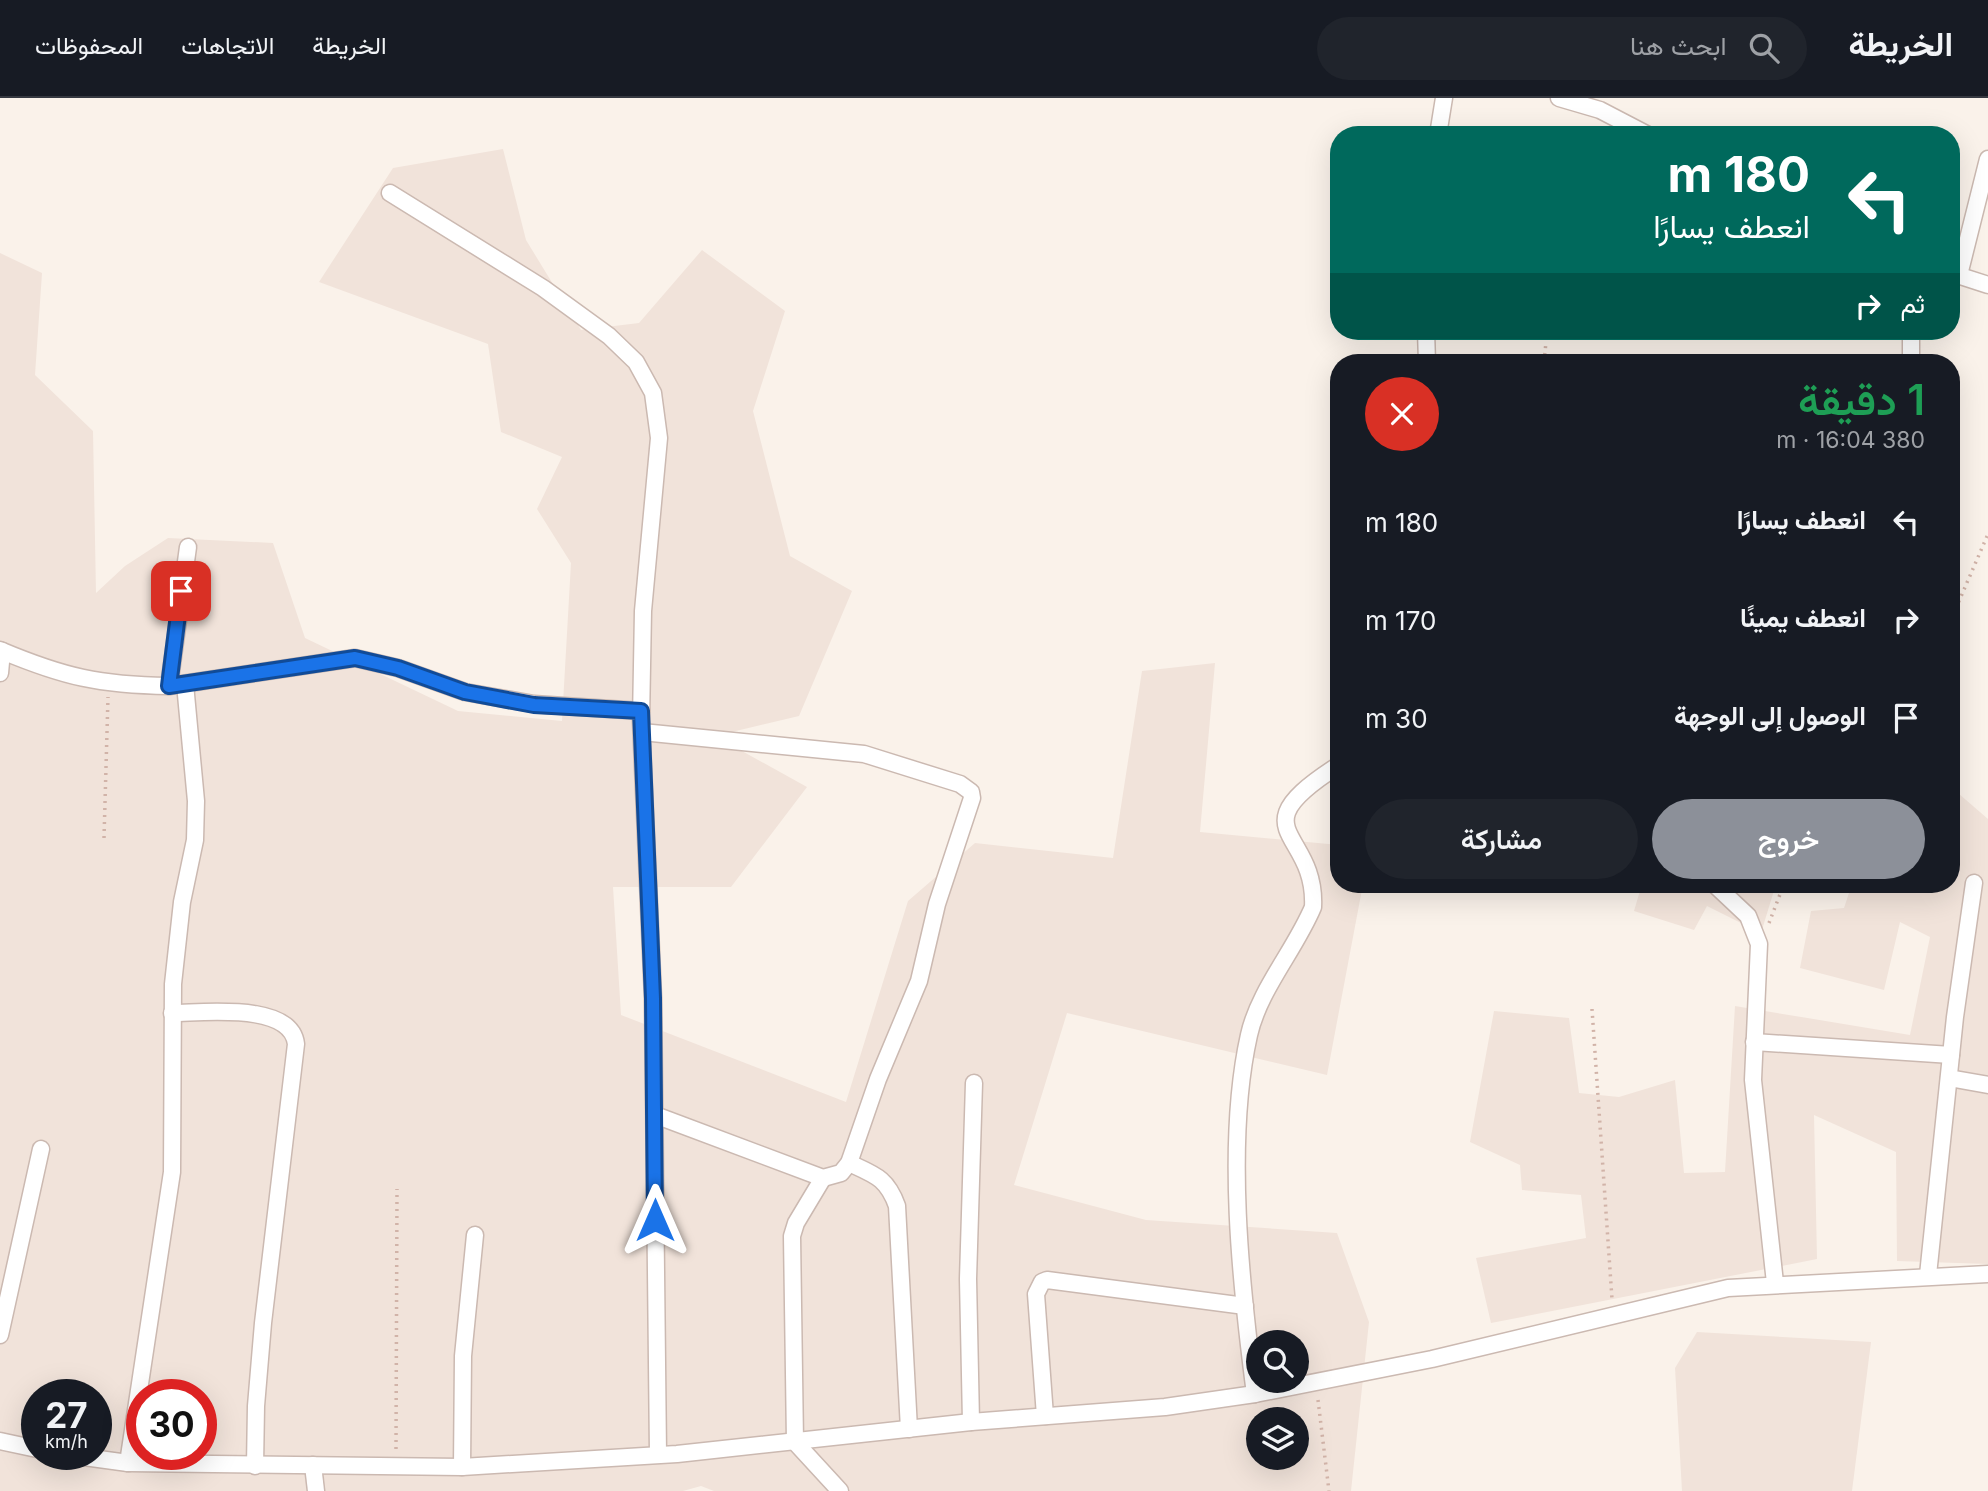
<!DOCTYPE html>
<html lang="ar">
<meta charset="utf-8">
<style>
body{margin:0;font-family:Inter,Vazirmatn,sans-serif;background:#20242c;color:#f1f3f6;direction:rtl;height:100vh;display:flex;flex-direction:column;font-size:26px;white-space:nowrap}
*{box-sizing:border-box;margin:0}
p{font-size:23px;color:#9ea1a6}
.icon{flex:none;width:38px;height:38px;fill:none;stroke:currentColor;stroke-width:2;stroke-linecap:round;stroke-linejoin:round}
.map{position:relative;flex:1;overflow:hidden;direction:ltr}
.details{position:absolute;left:1330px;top:256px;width:630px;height:539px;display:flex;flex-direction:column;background:#171b24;border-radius:28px;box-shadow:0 7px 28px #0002;direction:rtl}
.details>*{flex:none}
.banner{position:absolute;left:1330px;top:28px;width:630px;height:214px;border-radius:28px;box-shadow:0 7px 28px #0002;direction:rtl;background:#00695c;color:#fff;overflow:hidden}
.tools{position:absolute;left:1246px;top:1232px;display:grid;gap:14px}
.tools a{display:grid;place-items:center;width:63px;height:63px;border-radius:50%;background:#171b24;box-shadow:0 7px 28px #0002;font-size:35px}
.speed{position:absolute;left:21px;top:1281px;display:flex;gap:14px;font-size:35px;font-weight:700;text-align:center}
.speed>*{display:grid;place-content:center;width:91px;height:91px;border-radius:50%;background:#171b24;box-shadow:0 7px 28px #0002;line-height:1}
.speed small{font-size:18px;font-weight:400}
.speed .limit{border:10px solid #d22;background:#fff;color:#111}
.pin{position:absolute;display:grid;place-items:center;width:60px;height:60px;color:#fff;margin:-30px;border-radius:14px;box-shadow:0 4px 10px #0006}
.me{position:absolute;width:77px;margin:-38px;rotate:0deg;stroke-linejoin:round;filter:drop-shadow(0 0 5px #0008)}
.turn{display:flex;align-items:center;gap:24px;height:147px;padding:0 35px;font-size:32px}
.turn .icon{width:91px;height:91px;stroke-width:2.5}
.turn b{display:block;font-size:49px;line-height:60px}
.then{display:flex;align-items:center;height:66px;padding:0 35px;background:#0003;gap:14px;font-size:26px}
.round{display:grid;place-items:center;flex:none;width:74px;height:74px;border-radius:37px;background:#20242c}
.head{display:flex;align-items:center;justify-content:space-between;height:119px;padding:0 35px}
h1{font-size:42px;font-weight:600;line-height:52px;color:#1e9e55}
.button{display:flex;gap:14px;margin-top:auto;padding:14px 35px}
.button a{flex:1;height:80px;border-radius:42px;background:#8c9099;color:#fff;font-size:28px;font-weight:600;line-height:80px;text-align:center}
.button a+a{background:#20242c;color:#f1f3f6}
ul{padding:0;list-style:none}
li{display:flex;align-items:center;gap:21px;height:98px;padding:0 35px}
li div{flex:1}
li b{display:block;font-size:26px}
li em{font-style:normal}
header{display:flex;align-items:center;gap:42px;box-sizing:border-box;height:98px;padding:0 35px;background:#171b24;border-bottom:2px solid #363941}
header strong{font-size:33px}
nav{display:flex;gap:38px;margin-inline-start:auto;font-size:24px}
.search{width:490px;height:63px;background:#20242c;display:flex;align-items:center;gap:18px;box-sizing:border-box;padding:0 24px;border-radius:38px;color:#9ea1a6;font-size:26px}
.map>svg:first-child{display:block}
.residential{fill:#f1e3da;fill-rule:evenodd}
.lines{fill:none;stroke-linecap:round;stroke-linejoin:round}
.street-casing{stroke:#cbb9b1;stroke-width:19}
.path{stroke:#d1b3a8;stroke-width:3.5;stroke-dasharray:2 5;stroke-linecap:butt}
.street{stroke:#fff;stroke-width:16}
.route-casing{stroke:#114b97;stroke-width:18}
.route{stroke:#1a73e8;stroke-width:12}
</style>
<header>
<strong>الخريطة</strong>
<div class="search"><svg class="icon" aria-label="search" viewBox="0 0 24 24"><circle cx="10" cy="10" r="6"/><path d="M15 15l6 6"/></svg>ابحث هنا</div>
<nav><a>الخريطة</a><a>الاتجاهات</a><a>المحفوظات</a></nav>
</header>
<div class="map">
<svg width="1988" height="1393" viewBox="0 0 1988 1393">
<rect width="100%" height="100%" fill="#faf2ea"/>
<g class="residential">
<path d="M503 51 526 142 581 232 639 225 702 152 785 213 753 313 790 458 852 493 799 618 715 638 807 689 731 789H613L621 917 846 1004 908 803 975 745 1113 760 1142 573 1215 565 1200 734 1339 747V786H1363L1327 977 1067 915 1014 1087 1146 1122 1337 1135 1369 1224 1351 1393H714L701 1388 683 1393H0V155L42 175 35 277 93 333 96 495 125 468 168 440 273 445 305 540 458 613 562 623 571 465 537 411 562 359 501 334 488 246 319 184 393 70ZM1258 1244H1297V1283H1258ZM37 1297H96V1356H37ZM142 1297H201V1356H142ZM1258 1321H1297V1360H1258Z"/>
<polygon points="1951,689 1988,721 1988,1166 1897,1163 1896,1054 1814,1017 1817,1161 1491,1225 1476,1160 1586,1140 1581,1097 1522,1092 1520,1067 1470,1044 1494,913 1569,920 1579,995 1619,999 1675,982 1684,1075 1725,1074 1735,908 1910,937 1930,839 1900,824 1884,892 1800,870 1811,813 1844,810 1852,786 1951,786"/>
<polygon points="1642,786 1776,786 1761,835 1707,808 1694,832 1634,813"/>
<polygon points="1697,1234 1871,1244 1852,1393 1682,1393 1675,1270"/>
</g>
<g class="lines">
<g class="street-casing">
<g id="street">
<polyline points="1559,0 1600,12 1648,37"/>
<polyline points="1438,37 1444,0"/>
<polyline points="390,95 543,190 609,238 636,264 653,295 659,340 643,513 641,622 653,900 658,1356"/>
<polyline points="1951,175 1988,187"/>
<polyline points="1959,177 1988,61"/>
<polyline points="1426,233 1427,264"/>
<polyline points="1911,264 1911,233"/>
<path d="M0 552C64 579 100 587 169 588L355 560 398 570 465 594 534 606 641 613"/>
<polyline points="0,575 2,553"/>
<polyline points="169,588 188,449"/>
<polyline points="642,634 864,656 960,686 971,694 972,700 937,806 919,883 878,981 849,1065 841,1075 823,1080 655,1017"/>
<polyline points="1714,786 1748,818 1759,846 1753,982 1775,1185"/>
<path d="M172 915C204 915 291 904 296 946L263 1225 256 1308 255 1368"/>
<polyline points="1754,944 1951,957"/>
<polyline points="1949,980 1988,987"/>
<path d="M849 1065C875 1077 887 1080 897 1108L909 1331"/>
<polyline points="823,1080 796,1125 792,1138 795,1344 840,1393"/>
<polyline points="1928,1177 1955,919 1974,785"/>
<polyline points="0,1237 41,1051"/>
<path d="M1255 1296C1241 1188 1225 1044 1249 937 1259 892 1295 852 1313 809 1317 731 1234 734 1339 667"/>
<polyline points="1045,1318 1036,1196 1042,1184 1047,1182 1245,1208"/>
<polyline points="971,1324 968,1181 974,985"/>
<polyline points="0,1343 37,1351"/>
<polyline points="62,1356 128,1365 462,1369 677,1356 971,1324 1165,1309 1255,1296 1432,1261 1728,1190 1988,1176"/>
<polyline points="128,1365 172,1074 173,886 182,804 195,742 196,703 185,586"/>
<polyline points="313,1367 316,1393"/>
<polyline points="462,1369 463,1258 475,1137"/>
</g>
</g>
<g class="path">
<polyline points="1544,264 1546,244"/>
<polyline points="1953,517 1988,436"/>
<polyline points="104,740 108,599"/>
<polyline points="1769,825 1784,786"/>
<polyline points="1592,911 1612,1201"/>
<polyline points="1318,1302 1329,1393"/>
<polyline points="396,1351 397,1091"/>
</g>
<use href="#street" class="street"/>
</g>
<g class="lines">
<g class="route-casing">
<polyline id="route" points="181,493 169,588 355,560 398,570 465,594 534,607 641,613 653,900 655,1122"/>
</g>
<use href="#route" class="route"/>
</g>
</svg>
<div class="tools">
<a><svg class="icon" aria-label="search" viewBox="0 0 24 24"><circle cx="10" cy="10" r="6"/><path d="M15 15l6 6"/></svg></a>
<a><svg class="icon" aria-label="layers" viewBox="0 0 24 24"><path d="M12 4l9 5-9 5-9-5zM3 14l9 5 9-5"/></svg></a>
</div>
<div class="speed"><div>27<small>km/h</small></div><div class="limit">30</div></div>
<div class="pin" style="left:181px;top:493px;background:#d93025"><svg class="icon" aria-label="arrive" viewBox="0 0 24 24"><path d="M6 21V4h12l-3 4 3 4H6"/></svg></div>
<svg class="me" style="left:655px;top:1122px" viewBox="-20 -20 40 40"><path d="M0-17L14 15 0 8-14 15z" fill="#1a73e8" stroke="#fff" stroke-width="4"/></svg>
<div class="banner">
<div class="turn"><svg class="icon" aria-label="left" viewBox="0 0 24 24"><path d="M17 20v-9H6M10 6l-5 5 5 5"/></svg><div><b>180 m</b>انعطف يسارًا</div></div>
<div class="then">ثم<svg class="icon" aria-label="right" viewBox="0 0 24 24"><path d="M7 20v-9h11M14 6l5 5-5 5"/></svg></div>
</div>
<section class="details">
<div class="head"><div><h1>1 دقيقة</h1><p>380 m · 16:04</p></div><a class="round" style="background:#d93025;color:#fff"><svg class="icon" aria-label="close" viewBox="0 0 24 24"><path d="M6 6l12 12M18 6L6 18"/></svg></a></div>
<ul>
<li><svg class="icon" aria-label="left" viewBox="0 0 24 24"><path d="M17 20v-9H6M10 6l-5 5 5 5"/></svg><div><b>انعطف يسارًا</b></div><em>180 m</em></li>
<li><svg class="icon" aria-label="right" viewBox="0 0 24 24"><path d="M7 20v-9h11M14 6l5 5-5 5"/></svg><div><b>انعطف يمينًا</b></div><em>170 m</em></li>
<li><svg class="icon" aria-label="arrive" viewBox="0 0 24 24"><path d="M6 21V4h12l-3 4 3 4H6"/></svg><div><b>الوصول إلى الوجهة</b></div><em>30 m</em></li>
</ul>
<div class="button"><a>خروج</a><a>مشاركة</a></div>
</section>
</div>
